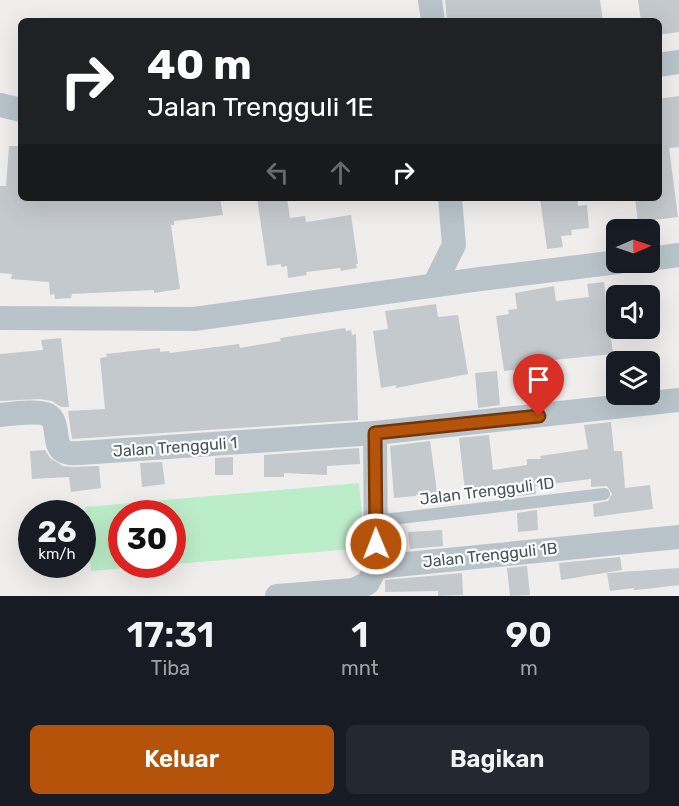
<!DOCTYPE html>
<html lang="id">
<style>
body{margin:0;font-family:Rubik,sans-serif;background:#242831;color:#f1f3f6;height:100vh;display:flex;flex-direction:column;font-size:22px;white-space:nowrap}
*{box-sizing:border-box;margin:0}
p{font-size:20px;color:#9ea1a6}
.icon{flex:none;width:33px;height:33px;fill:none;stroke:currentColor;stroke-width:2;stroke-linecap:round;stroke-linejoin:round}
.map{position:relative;height:596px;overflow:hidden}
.sheet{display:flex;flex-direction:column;background:#171b24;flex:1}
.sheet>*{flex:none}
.guide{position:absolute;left:18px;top:18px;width:644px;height:183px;border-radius:9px;box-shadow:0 6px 24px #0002;background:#202124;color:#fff;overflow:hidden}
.needle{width:39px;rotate:88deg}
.tools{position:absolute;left:606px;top:219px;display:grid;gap:12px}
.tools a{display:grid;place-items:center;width:54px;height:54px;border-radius:9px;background:#171b24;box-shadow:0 6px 24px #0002;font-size:30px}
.speed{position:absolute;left:18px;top:500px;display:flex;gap:12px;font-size:30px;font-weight:700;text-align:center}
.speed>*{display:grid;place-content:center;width:78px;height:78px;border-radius:50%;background:#171b24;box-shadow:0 6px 24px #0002;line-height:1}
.speed small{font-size:15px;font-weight:400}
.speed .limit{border:9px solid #d22;background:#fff;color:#111}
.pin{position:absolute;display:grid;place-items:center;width:51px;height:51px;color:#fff;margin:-62px -26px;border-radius:50% 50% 50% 0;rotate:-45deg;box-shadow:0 0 6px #0007}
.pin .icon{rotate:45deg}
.me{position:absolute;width:66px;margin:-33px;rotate:359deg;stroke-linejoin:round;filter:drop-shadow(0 0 4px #0008)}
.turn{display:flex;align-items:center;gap:21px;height:126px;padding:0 30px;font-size:27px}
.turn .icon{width:78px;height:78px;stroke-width:2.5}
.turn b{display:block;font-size:42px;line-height:51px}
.lanes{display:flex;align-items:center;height:57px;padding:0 30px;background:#0003;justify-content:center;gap:30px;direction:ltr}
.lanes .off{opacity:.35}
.eta{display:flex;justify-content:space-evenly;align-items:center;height:102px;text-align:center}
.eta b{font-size:36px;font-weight:600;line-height:42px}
.button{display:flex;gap:12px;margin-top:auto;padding:12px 30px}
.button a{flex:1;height:69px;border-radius:9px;background:#b45309;color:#fff;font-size:24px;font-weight:600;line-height:69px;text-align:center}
.button a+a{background:#242831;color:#f1f3f6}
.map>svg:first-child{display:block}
.green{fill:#bcedc9;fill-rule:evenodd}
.building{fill:#c4c9cd}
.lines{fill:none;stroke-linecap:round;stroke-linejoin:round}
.service{stroke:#b9c4ca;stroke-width:12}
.minor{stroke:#b9c4ca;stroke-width:24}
.route-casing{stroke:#753606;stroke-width:15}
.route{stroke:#b45309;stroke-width:10}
.labels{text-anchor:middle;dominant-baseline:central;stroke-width:4.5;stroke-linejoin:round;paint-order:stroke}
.street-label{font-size:16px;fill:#46535a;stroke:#fff}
</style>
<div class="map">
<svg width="679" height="596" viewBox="0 0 679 596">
<rect width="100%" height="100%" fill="#f0eded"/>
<path class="green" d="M359 483 365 548 91 571 85 507ZM122 513H172V564H122Z"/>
<g class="building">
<polygon points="445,0 600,0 603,21 447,21"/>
<polygon points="638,0 679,0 679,32 658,35 658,21 641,21"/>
<polygon points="679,96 679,147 669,148 678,217 638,222 635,198 658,198 658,99"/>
<polygon points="9,146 21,146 21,198 220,198 223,215 174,221 174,225 171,225 180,289 154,293 154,290 72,294 71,298 55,299 54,294 50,295 49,282 11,279 12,274 0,273 0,186 6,186"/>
<polygon points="257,198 287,198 290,218 305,216 306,222 351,215 358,264 356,264 357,268 341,271 340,268 306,272 307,275 288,278 287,266 281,267 281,264 267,266"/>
<polygon points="540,198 577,198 578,206 587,205 589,228 571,230 572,235 561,236 563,247 547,249"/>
<polygon points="604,282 613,354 543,361 544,366 504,371 496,316 509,314 508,310 517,309 515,293 554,286 556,301 589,297 587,284"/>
<polygon points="436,304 438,317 458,315 468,374 396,388 396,385 381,388 373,331 388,329 385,311"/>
<polygon points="345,328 346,331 351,330 352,335 356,334 358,420 72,439 68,411 105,409 100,358 107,357 106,354 160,348 160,352 169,351 170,353 239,344 240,348 281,341 280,338"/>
<polygon points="61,338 69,407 61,407 52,401 40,399 0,401 0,354 43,350 41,340"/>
<polygon points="497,371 500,405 478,408 475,373"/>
<polygon points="611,422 614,451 622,451 625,488 650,485 653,509 594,517 593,504 608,501 612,494 607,486 591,487 591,479 535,486 536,494 516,496 516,489 499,492 499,490 465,491 459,438 489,435 493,470 527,465 527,459 541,459 540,456 588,449 584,425"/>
<polygon points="430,441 437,492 416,495 416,496 394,498 390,446"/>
<polygon points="359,448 360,464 327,466 327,475 284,473 284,477 264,477 264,455"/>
<polygon points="45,450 50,458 63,466 73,467 99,466 101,488 71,492 69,477 32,479 30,451"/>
<polygon points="233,457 233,475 215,475 215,458"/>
<polygon points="162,462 165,484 142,487 140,463"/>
<polygon points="537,510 538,530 518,532 517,513"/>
<polygon points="442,530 443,546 410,549 408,532"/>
<polygon points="620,557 622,570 561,580 559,563"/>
<polygon points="527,566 530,595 510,596 507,568"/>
<polygon points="679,568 679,585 646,589 634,590 634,588 610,591 607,573"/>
<polygon points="462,573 463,595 438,596 438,591 385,592 385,580"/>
</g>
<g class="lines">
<polyline class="service" points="375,521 604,494"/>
<g class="minor">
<polyline points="430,0 433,21"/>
<polyline points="658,65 679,62"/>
<polyline points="0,105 21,110"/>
<polyline points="650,259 679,255"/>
<polyline points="434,285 454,245 450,198"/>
<polyline points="0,318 194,319 480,279 618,262"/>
<path d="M0 415C11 414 38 410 48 415 61 422 51 448 66 452 70 454 76 453 80 453L375 433 679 400"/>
<polyline points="375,433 376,567"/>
<polyline points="277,596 354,590 368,583 376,567 679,537"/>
</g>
</g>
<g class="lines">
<g class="route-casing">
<polyline id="route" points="376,544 375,433 539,416"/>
</g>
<use href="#route" class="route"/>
</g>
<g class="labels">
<g class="street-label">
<text transform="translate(175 447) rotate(-4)">Jalan Trengguli 1</text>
<text transform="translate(487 491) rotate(-7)">Jalan Trengguli 1D</text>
<text transform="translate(490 555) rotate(-6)">Jalan Trengguli 1B</text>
</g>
</g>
</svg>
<div class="tools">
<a><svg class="needle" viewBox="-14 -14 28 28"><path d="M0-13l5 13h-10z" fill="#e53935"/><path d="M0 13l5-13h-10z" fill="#9ea1a6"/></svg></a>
<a><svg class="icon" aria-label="sound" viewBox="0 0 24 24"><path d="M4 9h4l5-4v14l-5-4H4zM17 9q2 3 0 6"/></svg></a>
<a><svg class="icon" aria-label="layers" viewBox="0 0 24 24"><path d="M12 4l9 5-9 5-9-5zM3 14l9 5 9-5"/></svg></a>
</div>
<div class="speed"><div>26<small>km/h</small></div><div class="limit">30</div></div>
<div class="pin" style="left:539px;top:416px;background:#d93025"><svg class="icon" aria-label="arrive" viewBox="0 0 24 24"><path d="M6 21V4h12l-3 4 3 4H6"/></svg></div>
<svg class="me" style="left:376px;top:544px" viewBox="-20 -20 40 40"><circle r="17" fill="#b45309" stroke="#fff" stroke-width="3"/><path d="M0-11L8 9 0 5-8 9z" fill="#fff"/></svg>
<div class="guide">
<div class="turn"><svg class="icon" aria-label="right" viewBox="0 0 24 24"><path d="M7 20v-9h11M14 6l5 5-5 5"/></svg><div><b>40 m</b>Jalan Trengguli 1E</div></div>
<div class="lanes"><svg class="icon off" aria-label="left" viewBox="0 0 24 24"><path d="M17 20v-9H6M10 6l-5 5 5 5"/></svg><svg class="icon off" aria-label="ahead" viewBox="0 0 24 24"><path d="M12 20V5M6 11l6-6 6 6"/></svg><svg class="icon" aria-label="right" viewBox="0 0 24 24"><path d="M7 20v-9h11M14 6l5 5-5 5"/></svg></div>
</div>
</div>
<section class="sheet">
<div class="eta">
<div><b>17:31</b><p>Tiba</p></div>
<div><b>1</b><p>mnt</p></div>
<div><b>90</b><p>m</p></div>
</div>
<div class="button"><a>Keluar</a><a>Bagikan</a></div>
</section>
